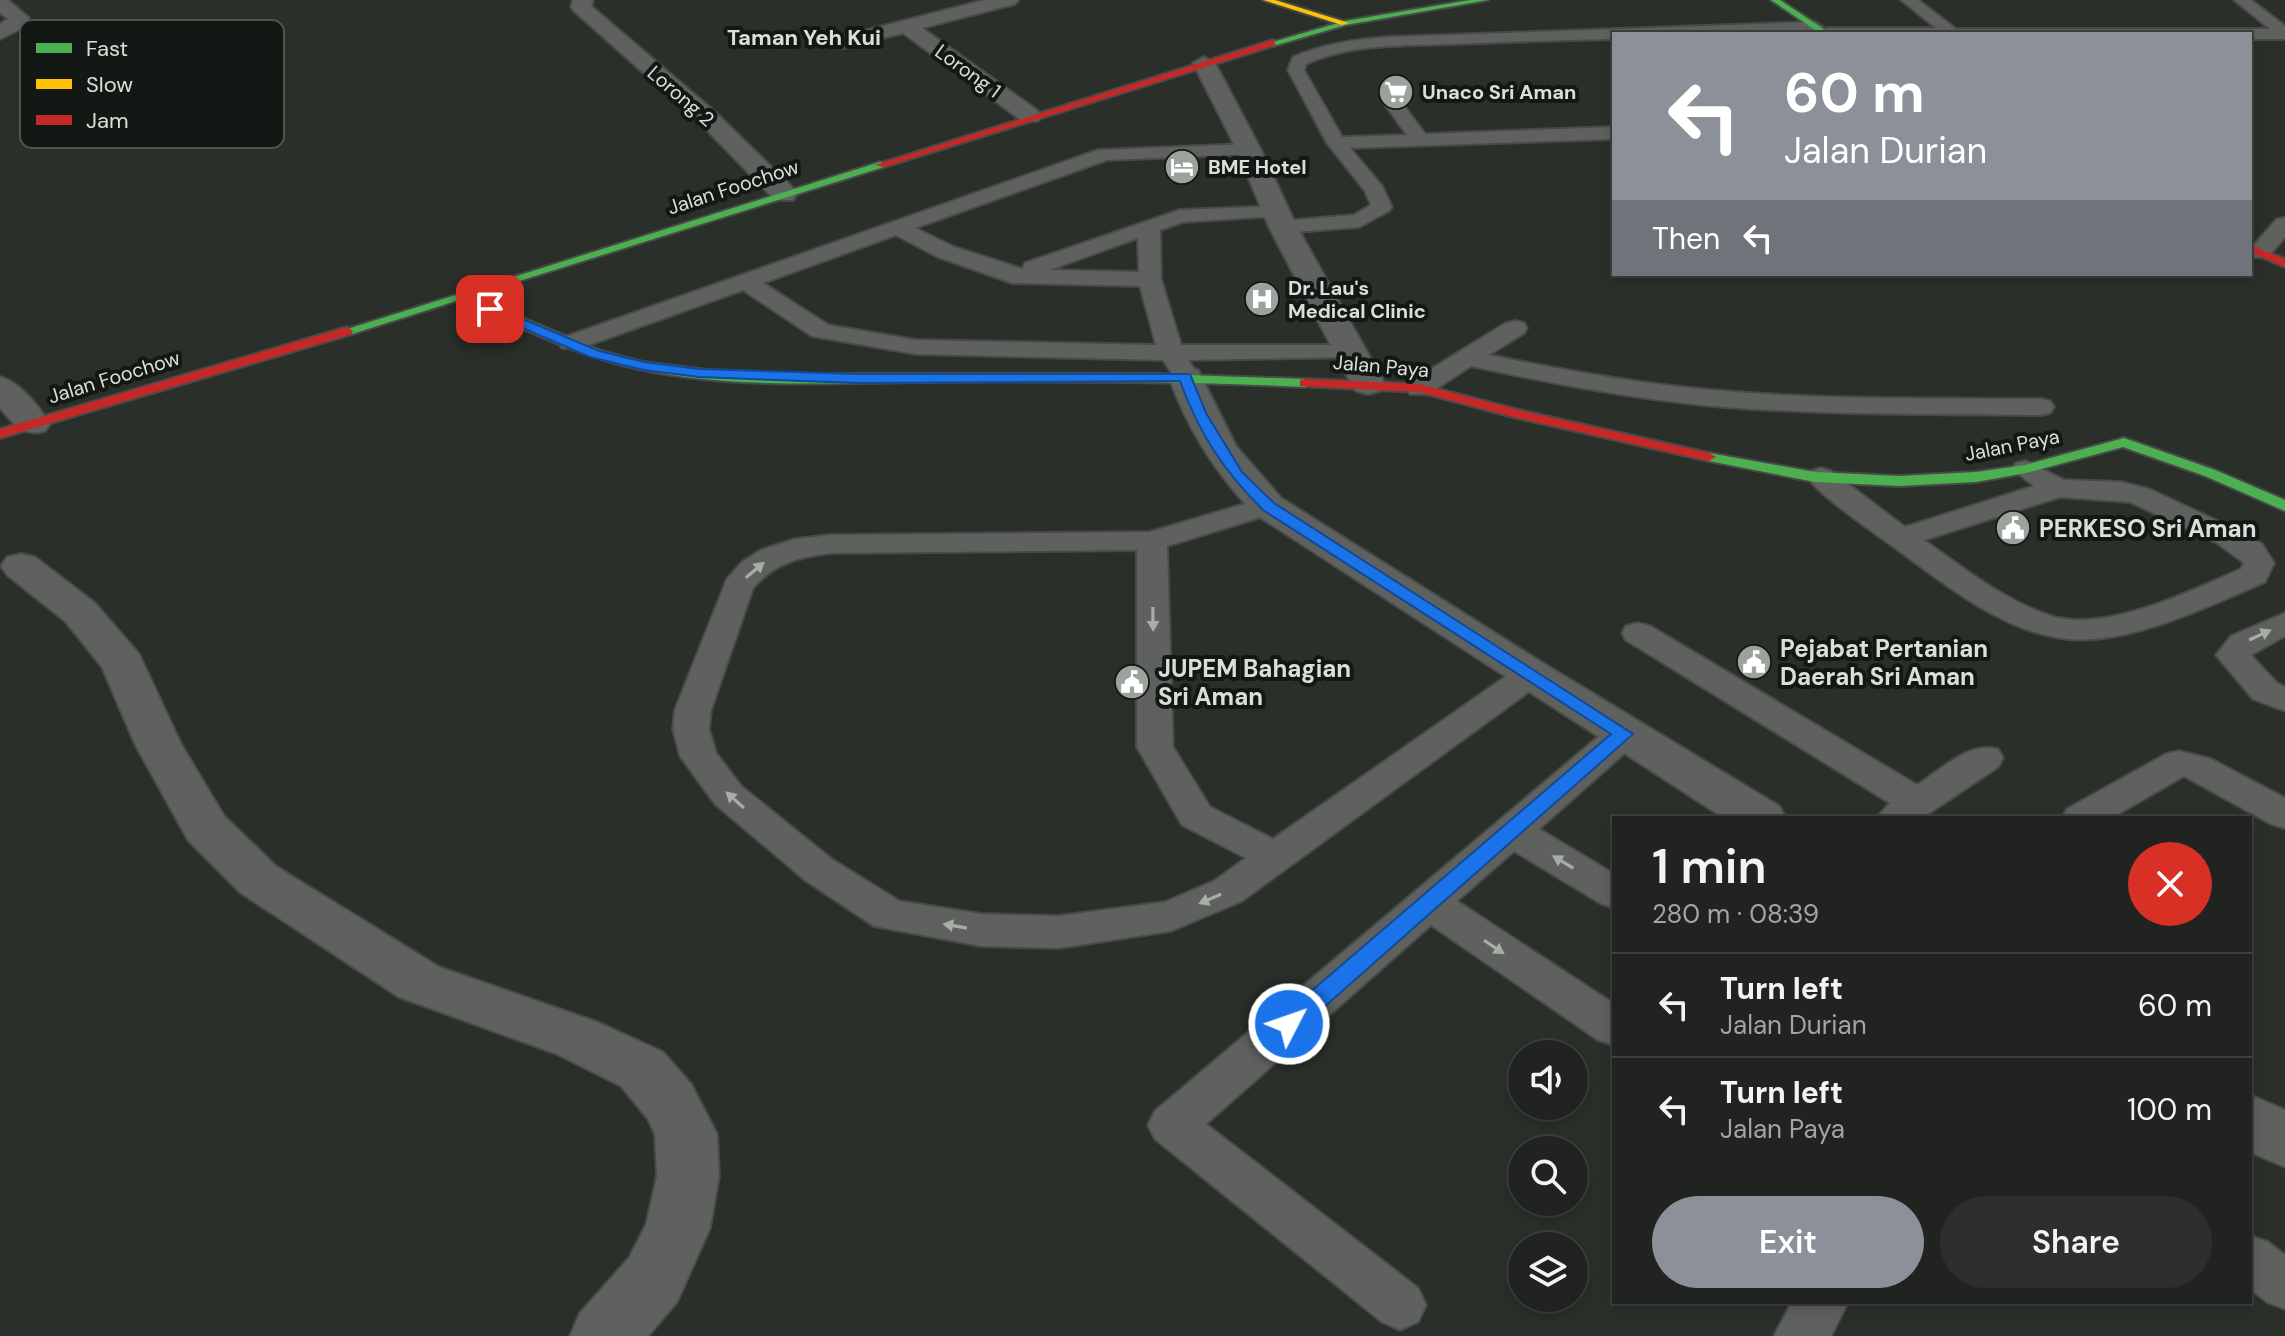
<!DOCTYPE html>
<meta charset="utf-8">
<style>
body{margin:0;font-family:"DM Sans",sans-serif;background:#2d2f2d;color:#f1f3f6;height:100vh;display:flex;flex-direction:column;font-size:30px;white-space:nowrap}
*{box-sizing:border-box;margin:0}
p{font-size:26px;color:#a2a4a5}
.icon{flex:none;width:44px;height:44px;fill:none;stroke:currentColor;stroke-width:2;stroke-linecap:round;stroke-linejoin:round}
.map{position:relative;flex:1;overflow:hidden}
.details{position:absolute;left:1612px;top:816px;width:640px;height:488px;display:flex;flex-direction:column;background:#202320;border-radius:0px;box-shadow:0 4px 12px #0003,0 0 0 2px #3d403e}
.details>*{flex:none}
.guide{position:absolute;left:1612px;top:32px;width:640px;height:244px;border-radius:0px;box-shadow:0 4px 12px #0003,0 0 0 2px #3d403e;background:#8c9099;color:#fff;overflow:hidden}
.controls{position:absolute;left:1508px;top:1040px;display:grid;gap:16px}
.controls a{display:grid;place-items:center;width:80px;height:80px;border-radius:50%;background:#202320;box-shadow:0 4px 12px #0003,0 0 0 2px #3d403e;font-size:40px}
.pin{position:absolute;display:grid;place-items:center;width:68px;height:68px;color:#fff;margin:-34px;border-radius:16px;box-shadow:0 4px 12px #0006}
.me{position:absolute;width:88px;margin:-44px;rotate:49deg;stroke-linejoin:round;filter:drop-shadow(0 0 6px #0008)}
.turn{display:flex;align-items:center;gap:28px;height:168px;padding:0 40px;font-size:36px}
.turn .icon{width:104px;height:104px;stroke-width:2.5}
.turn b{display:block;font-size:56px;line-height:68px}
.then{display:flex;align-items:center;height:76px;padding:0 40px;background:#0003;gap:16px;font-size:30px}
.round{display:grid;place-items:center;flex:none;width:84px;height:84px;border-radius:42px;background:#2d2f2d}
.headline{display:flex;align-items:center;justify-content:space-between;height:136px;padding:0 40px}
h1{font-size:48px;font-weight:600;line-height:60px}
.primary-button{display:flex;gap:16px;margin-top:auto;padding:16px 40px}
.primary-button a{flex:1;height:92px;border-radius:48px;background:#8c9099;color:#fff;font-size:32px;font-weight:600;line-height:92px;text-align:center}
.primary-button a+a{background:#2d2f2d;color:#f1f3f6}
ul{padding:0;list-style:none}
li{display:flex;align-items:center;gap:24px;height:104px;padding:0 40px;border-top:2px solid #3d403e}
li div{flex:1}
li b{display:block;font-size:30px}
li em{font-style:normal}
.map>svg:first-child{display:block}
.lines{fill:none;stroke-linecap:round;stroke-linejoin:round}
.lane-casing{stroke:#474a47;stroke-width:4}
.street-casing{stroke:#474a47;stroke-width:4}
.fast-casing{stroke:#474a47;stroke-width:4}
.slow-casing{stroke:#474a47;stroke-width:4}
.jam-casing{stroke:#474a47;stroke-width:4}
.lane{fill:#5f615f;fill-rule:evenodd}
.street{fill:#5f615f;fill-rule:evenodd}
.fast{fill:#4caf50;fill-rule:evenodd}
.slow{fill:#ffc107;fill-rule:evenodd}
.jam{fill:#c62828;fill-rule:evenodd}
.oneway{fill:#a9ada8}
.route{fill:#1a73e8;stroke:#114b97;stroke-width:2}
.labels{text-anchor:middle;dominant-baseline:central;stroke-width:8;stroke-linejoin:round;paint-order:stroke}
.far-street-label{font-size:20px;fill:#dae0d9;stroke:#141814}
.far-poi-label{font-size:20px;font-weight:bold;fill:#dae0d9;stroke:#141814;text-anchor:start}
.far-neighbourhood-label{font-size:22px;font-weight:bold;fill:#dae0d9;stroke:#141814}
.poi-label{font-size:24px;font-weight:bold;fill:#dae0d9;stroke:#141814;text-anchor:start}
.key{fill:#141814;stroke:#4f544f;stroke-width:2}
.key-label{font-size:22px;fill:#dae0d9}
</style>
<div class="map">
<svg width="2285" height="1336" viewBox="0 0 2285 1336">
<rect width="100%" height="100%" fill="#2a2f2a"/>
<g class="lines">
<g class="lane-casing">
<g id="lane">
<polygon points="1901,0 1918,0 1956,29 2270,29 2234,0 2251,0 2285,26 2285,39 2250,39 2250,34 1819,33 1827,28 1936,28"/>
<path d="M1815 22 1823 27 1821 30 1614 34V39C1560 40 1507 42 1453 44 1404 46 1352 43 1306 64L1304 70 1342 137 1407 135 1386 106 1395 101 1401 102 1425 134 1614 127V139L1350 148 1382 186 1392 207 1389 211 1359 227 1283 233 1272 227 1283 221 1354 215 1371 205 1365 191 1327 143 1288 70 1293 57C1324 44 1355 39 1389 37Z"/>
<path d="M1249 144 1256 146 1259 150 1256 154 1107 160 915 228 954 247 1023 269 1025 263 1180 210 1281 206 1284 210 1281 214 1274 216 1183 222 1160 230 1161 279 1181 345H1350L1359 347 1362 352 1359 357 1188 360 1195 370 1191 375H1173L1163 360 916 354 812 336 743 290 580 348H562L559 343 562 338 1098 150ZM896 235 938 257 1012 283 1140 286 1156 345 916 340 828 325 763 283ZM1138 238 1139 272 1049 270Z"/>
<polygon points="2285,218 2285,237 2268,257 2252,257 2252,247 2277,219"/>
<path d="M1515 321 1524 323 1527 328 1524 333 1489 355C1567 371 1645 385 1724 391 1829 400 1935 398 2041 399L2050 401 2054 407 2050 413 2041 415C1935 414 1829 415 1724 407 1639 400 1555 384 1471 366L1428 394H1410L1406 388 1410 382 1506 323Z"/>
<path d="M2026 461 2064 480 2121 482 2149 489 2239 531 2262 544 2274 563 2265 582C2209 606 2129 645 2068 639 2006 633 1950 588 1902 553 1879 536 1821 497 1807 477L1811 471 1821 468 1831 471 1905 527 2034 486 2012 469 2016 463ZM2060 497 2130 502 2217 543 2244 563 2241 569C2190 591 2106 633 2051 616 2005 601 1963 568 1924 540Z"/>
<path d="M1268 497 1278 500 1283 506 1278 512 1167 546 1173 747 1210 807 1273 839 1518 668 1530 664 1542 668 1547 675 1542 682 1242 901 1171 931 1059 948 981 946 874 926 805 880 715 804 680 756 673 729 675 710 727 579 742 562 761 550 795 539 831 535 1150 532ZM1137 550V747L1182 825 1246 858 1214 881 1165 902 1059 916 981 914 899 901 833 860 741 786 716 753 709 729 711 710 753 588C775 563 799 557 831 553Z"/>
<polygon points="2285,613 2285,636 2251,655 2277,683 2285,687 2285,711 2253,699 2216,655 2231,636"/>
<path d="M1638 623 1650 626 1917 785C1941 770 1969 741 1998 749L2003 758 1998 767 1922 818H1876L1890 803 1626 640 1622 633 1626 626Z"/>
<polygon points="1624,722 1637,726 1642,734 1637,742 1539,829 1614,874 1614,908 1600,903 1514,851 1457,901 1614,1004 1614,1045 1598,1040 1431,925 1206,1124 1418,1288 1426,1305 1418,1322 1400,1330 1382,1322 1155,1139 1148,1125 1155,1111 1611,726"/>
<polygon points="2179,751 2211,759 2285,798 2285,828 2271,824 2184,776 2111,818 2062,818 2067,809 2166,754"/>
<polygon points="2250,1236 2268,1242 2285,1255 2285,1309 2267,1302 2250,1289"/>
<polygon points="1792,1302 1848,1302 1831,1336 1774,1336"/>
</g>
</g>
<g class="street-casing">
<g id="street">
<polygon points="0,0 8,0 29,18 22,28 0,39 0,24 8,19 0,13"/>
<polygon points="573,0 593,0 591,6 715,112 793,188 797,194 793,200 775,200 699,122 574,11 571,7"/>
<polygon points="985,0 1018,0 1015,4 922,28 1038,111 1042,116 1038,121 1022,121 903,33 843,48 833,42 836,38"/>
<polygon points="1204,57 1215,63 1261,150 1297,227 1385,384 1380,391 1368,394 1356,391 1351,384 1269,227 1237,150 1193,63"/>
<path d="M1186 367 1198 370 1236 446 1281 498 1546 665 1779 806 1786 818H1724L1255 514C1216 474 1188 430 1169 377L1174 370Z"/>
<path d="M0 377C20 382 39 407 50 424L45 431C22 437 14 424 0 408Z"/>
<polygon points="21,554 35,557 95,603 139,654 181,744 224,816 277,867 439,967 597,1022 663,1052 691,1084 717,1134 719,1176 710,1228 677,1302 648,1336 570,1336 580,1313 629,1258 646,1225 657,1176 655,1134 648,1119 621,1086 557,1054 399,997 241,893 188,840 135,744 102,667 65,621 7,575 1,566 7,557"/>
<polygon points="2250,1095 2285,1110 2285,1167 2250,1152"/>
</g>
</g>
<g class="fast-casing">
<g id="fast">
<polygon points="1470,0 1488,0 1346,25 1273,46 1269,43 1345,21"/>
<polygon points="1771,0 1780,0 1831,34 1821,34"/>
<path d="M880 162 884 163V167L471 296 601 351 643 362 707 370 810 374H1157L1305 379 1312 383 1305 387C1178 381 1051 381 923 382 830 383 731 389 639 369 576 356 518 326 459 300L352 334 341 331Z"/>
<polygon points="2124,438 2215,470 2285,500 2285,511 2205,476 2123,447 2026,473 1976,482 1899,486 1815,482 1709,461 1702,457 1709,453 1815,472 1899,476 1976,472 2025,465"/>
</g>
</g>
<g class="slow-casing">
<polygon id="slow" points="1263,0 1275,0 1349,23 1342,25"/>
</g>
<g class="jam-casing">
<g id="jam">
<polygon points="1273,40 1276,45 884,167 875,165"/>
<polygon points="2250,245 2285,259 2285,267 2250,252"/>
<polygon points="347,327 353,331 352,334 0,438 0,429"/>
<polygon points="1305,379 1419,384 1519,410 1709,453 1716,457 1709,461 1517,418 1419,392 1300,386 1300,380"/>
</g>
</g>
<use href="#lane" class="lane"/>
<use href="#street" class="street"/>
<use href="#fast" class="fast"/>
<use href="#slow" class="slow"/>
<use href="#jam" class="jam"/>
</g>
<defs><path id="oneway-solid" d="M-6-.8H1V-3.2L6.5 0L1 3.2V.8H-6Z" transform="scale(2)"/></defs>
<g class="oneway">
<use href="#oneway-solid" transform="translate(755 570) rotate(-40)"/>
<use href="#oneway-solid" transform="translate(1153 619) rotate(89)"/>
<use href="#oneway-solid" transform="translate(2260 635) rotate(-25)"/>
<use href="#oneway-solid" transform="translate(735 800) rotate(-138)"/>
<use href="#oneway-solid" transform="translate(1563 862) rotate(-149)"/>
<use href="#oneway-solid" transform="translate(1210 899) rotate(157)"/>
<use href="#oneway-solid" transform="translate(955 926) rotate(-170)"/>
<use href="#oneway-solid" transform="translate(1494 947) rotate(34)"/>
</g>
<path class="route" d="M486 307H494L599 351 644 362 699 369 857 374H1190L1206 413 1242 472 1274 503 1633 734 1297 1031 1289 1034 1280 1031 1277 1024 1280 1018 1611 734 1263 510C1224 471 1199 434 1180 381L857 383 699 377 644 370 590 357 486 312Z"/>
<defs>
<g id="supermarket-disc" transform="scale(1.8)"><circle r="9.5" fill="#9ca29c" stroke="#141814"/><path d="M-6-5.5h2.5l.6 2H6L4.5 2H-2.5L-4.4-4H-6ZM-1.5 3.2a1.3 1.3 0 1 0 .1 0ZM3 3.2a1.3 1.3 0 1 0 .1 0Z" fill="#fff"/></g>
<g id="hotel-disc" transform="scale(1.8)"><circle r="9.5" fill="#9ca29c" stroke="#141814"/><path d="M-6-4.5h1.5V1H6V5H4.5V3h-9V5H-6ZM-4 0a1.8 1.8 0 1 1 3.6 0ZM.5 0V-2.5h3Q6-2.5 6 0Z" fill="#fff"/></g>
<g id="hospital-disc" transform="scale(1.8)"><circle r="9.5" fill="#9ca29c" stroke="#141814"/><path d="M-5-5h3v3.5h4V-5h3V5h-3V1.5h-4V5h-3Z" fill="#fff"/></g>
<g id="civic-disc" transform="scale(1.8)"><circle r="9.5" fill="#9ca29c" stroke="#141814"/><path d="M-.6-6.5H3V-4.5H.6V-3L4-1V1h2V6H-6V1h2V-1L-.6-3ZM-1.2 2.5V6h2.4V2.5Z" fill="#fff"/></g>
</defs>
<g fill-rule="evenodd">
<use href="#supermarket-disc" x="1396" y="92"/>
<use href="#hotel-disc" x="1182" y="167"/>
<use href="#hospital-disc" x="1262" y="299"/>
<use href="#civic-disc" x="2013" y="528"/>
<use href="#civic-disc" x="1754" y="662"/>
<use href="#civic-disc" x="1132" y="682"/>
</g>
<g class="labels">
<g class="far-street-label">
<text transform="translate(968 71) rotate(36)">Lorong 1</text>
<text transform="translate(681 96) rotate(41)">Lorong 2</text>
<text transform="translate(733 187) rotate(-18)">Jalan Foochow</text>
<text transform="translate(1381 366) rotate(5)">Jalan Paya</text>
<text transform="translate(114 377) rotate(-17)">Jalan Foochow</text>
<text transform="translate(2012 445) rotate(-11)">Jalan Paya</text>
</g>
<g class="far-poi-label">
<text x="1422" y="92">Unaco Sri Aman</text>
<text x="1208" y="167">BME Hotel</text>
<text x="1288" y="288">Dr. Lau's<tspan x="1288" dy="23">Medical Clinic</tspan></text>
</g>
<g class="far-neighbourhood-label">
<text x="804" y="37">Taman Yeh Kui</text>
</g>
<g class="poi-label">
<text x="2039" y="528">PERKESO Sri Aman</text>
<text x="1780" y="648">Pejabat Pertanian<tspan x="1780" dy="28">Daerah Sri Aman</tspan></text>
<text x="1158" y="668">JUPEM Bahagian<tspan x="1158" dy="28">Sri Aman</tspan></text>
</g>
</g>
<rect x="20" y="20" width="264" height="128" rx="12" class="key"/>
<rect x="36" y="43" width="36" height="10" fill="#4caf50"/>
<rect x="36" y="79" width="36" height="10" fill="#ffc107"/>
<rect x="36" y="115" width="36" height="10" fill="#c62828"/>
<g class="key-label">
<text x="86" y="56">Fast</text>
<text x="86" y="92">Slow</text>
<text x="86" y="128">Jam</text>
</g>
</svg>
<div class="controls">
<a><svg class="icon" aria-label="sound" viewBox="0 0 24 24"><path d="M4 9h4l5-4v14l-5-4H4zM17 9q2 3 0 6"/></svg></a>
<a><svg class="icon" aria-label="search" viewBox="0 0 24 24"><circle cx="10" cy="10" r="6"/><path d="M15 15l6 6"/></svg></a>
<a><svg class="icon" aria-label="layers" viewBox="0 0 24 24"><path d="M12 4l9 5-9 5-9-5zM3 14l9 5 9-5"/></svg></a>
</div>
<div class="pin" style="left:490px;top:309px;background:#d93025"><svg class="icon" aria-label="arrive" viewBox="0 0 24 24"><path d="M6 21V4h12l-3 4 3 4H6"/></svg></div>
<svg class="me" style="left:1289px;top:1024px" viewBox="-20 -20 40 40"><circle r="17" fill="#1a73e8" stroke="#fff" stroke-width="3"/><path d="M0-11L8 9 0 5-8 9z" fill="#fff"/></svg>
<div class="guide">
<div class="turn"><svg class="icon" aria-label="left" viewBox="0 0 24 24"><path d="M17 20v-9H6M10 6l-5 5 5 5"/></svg><div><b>60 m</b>Jalan Durian</div></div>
<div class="then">Then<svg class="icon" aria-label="left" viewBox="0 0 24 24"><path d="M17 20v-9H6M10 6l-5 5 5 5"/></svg></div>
</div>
<section class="details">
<div class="headline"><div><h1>1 min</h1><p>280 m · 08:39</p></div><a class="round" style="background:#d93025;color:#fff"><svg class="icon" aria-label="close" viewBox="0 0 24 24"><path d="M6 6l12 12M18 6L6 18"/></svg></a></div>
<ul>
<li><svg class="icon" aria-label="left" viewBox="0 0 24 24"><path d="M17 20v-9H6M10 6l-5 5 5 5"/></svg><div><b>Turn left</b><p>Jalan Durian</p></div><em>60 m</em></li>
<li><svg class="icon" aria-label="left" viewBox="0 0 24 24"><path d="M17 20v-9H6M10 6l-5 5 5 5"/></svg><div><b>Turn left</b><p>Jalan Paya</p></div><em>100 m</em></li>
</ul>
<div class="primary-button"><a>Exit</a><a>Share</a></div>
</section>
</div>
